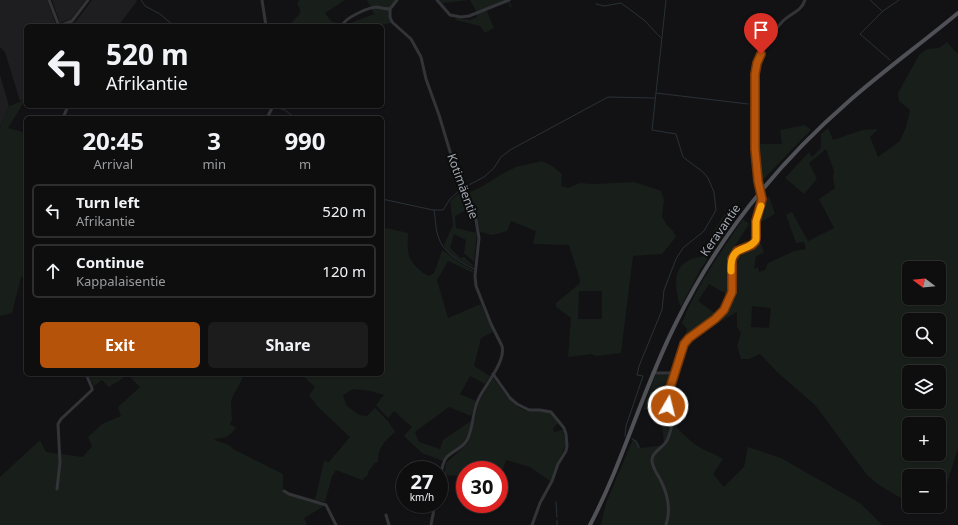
<!DOCTYPE html>
<meta charset="utf-8">
<style>
body{margin:0;font-family:"Noto Sans",sans-serif;background:#1c1c1d;color:#f1f3f6;height:100vh;display:flex;flex-direction:column;font-size:15px;white-space:nowrap}
*{box-sizing:border-box;margin:0}
p{font-size:13px;color:#9b9c9e}
.icon{flex:none;width:22px;height:22px;fill:none;stroke:currentColor;stroke-width:2;stroke-linecap:round;stroke-linejoin:round}
.map{position:relative;flex:1;overflow:hidden}
.details{position:absolute;left:24px;top:116px;width:360px;height:260px;display:flex;flex-direction:column;background:#0e0e0f;border-radius:6px;box-shadow:0 1px 3px #0004,0 0 0 1px #2e2e2f}
.details>*{flex:none}
.banner{position:absolute;left:24px;top:24px;width:360px;height:84px;border-radius:6px;box-shadow:0 1px 3px #0004,0 0 0 1px #2e2e2f;background:#0e0e0f;color:#f1f3f6;overflow:hidden}
.needle{width:26px;rotate:286deg}
.tools{position:absolute;left:902px;top:261px;display:grid;gap:8px}
.tools a{display:grid;place-items:center;width:44px;height:44px;border-radius:6px;background:#0e0e0f;box-shadow:0 1px 3px #0004,0 0 0 1px #2e2e2f;font-size:20px}
.speed{position:absolute;left:396px;top:461px;display:flex;gap:8px;font-size:20px;font-weight:700;text-align:center}
.speed>*{display:grid;place-content:center;width:52px;height:52px;border-radius:50%;background:#0e0e0f;box-shadow:0 1px 3px #0004,0 0 0 1px #2e2e2f;line-height:1}
.speed small{font-size:10px;font-weight:400}
.speed .limit{border:6px solid #d22;background:#fff;color:#111}
.pin{position:absolute;display:grid;place-items:center;width:34px;height:34px;color:#fff;margin:-41px -17px;border-radius:50% 50% 50% 0;rotate:-45deg;box-shadow:0 0 4px #0007}
.pin .icon{rotate:45deg}
.me{position:absolute;width:44px;margin:-22px;rotate:8deg;stroke-linejoin:round;filter:drop-shadow(0 0 3px #0008)}
.turn{display:flex;align-items:center;gap:14px;height:84px;padding:0 16px;font-size:18px}
.turn .icon{width:52px;height:52px;stroke-width:2.5}
.turn b{display:block;font-size:28px;line-height:34px}
.eta{display:flex;justify-content:space-evenly;align-items:center;height:68px;text-align:center}
.eta b{font-size:24px;font-weight:700;line-height:28px}
.button{display:flex;gap:8px;margin-top:auto;padding:8px 16px}
.button a{flex:1;height:46px;border-radius:6px;background:#b45309;color:#fff;font-size:16px;font-weight:700;line-height:46px;text-align:center}
.button a+a{background:#1c1c1d;color:#f1f3f6}
ul{padding:0;list-style:none}
li{display:flex;align-items:center;gap:12px;height:54px;margin:0 8px 6px;padding:0 8px;border:2px solid #2e2e2f;border-radius:6px}
li div{flex:1}
li b{display:block;font-size:15px}
li em{font-style:normal}
.map>svg:first-child{display:block}
.built{fill:#1e1e21}
.green{fill:#181e19;fill-rule:evenodd}
.lines{fill:none;stroke-linecap:round;stroke-linejoin:round}
.stream{stroke:#293137;stroke-width:1}
.minor{stroke:#333438;stroke-width:3}
.major{stroke:#4f5157;stroke-width:4}
.route-casing{stroke:#753606;stroke-width:10}
.route{stroke:#b45309;stroke-width:7}
.slow{stroke:#f59e0b;stroke-width:7}
.labels{text-anchor:middle;dominant-baseline:central;stroke-width:4;stroke-linejoin:round;paint-order:stroke}
.street-label{font-size:12px;fill:#a3a9b4;stroke:#0d0d0e}
</style>
<div class="map">
<svg width="958" height="525" viewBox="0 0 958 525">
<rect width="100%" height="100%" fill="#121214"/>
<g class="built">
<polygon points="0,0 47,0 56,25 26,26 26,35 22,37 23,40 26,39 26,99 20,101 5,52 0,47"/>
<polygon points="52,0 85,0 71,19 60,23"/>
<polygon points="92,0 136,0 137,1 118,26 69,26 74,24"/>
<polygon points="0,75 9,106 0,127"/>
</g>
<g class="green">
<path d="M299 0H345L325 13 332 22 348 24 374 14 367 0H396C389 7 386 14 391 23L374 26H290C294 17 306 14 297 4Z"/>
<polygon points="440,0 508,0 512,7 510,7 507,0 486,9 494,28 485,33 480,26 455,20 456,18 470,20 477,17 476,11 470,0 442,3"/>
<path d="M947 42 958 54V448L939 510 924 506H939V476H909V501L904 500 879 485 867 475 815 405 777 372 760 354 749 359H741L737 346 741 333 737 327V312L691 338 685 336 687 329 682 323C696 286 721 252 743 219L749 224 735 246 738 252 753 245 758 240 761 244 764 253 756 256 754 269 758 267 759 272 765 270 768 263 794 251 806 249 804 242 796 243 786 215 792 212 808 241 834 228 819 199 835 188 833 178 834 171 826 149 809 163 817 179 804 194 785 178 809 152 812 157 821 148V134L828 128 833 140 863 130 878 129 870 137 878 157 900 141 906 127 910 110 899 101 898 93 919 55 927 49 939 48ZM909 268H939V298H909ZM709 284 728 295 725 304 716 314 698 301ZM752 306 771 308 769 328 751 327ZM909 320H939V350H909ZM909 372H939V402H909ZM909 424H939V454H909Z"/>
<polygon points="25,100 8,128 26,133 26,276 21,277 12,313 0,316 0,127 9,106"/>
<polygon points="805,125 811,130 798,143 763,180 761,180 759,177 756,144 782,144 780,130"/>
<path d="M542 161 552 166 562 174 561 186 568 188 580 183 593 184 634 182 661 191 664 200 662 216 666 224 673 231 676 237 662 254 633 256 621 353 596 356 591 354 568 357 571 318 556 307V303L579 284 580 280 569 245 533 244 536 231 511 221 507 231 493 235 480 232 476 214 466 194 483 186 500 175 516 167ZM579 291H602V319H578Z"/>
<path d="M462 191 470 208 455 216 456 228 477 233 474 262 464 253 466 240 454 234 450 248 460 258 464 257 473 265V267C464 262 447 256 444 245L453 225 450 201Z"/>
<polygon points="769,196 775,214 761,222 758,221 764,200"/>
<path d="M739 209 741 210 700 270 681 307C678 302 678 297 677 292 673 269 682 260 703 256L706 243 726 212Z"/>
<path d="M382 227 408 233C408 240 407 249 409 256 411 263 423 274 429 276L434 273 442 251H444L457 261 473 270V273L448 261 437 280 448 318 481 304 493 332 481 338 474 366 490 376 485 384 470 376 460 394 476 401 471 416 449 407 415 432 419 442 440 449 443 440 471 421C469 442 457 449 443 461L422 453 404 436 412 427 394 411 388 418 376 405 384 395 370 391 353 389 343 395 346 405 359 415 367 416 375 408 388 421 395 432C384 442 378 447 378 462L375 463 368 472V475L362 480 336 470 332 476 325 502 315 500 324 461 329 462 350 437 315 404 316 403 309 396 315 387 301 374H382Z"/>
<path d="M88 374H245L232 398 231 402 232 420 230 424 236 428C232 433 227 438 221 438 214 439 220 437 214 440L229 445 233 449 283 474V491L326 505 304 518 307 525H0V477L40 440 46 452 83 457 92 446 88 437 102 424 121 416 118 407 140 387 128 375 109 387 102 380 94 386Z"/>
<path d="M673 374C663 400 661 413 682 433 687 437 691 442 696 445 704 451 715 453 723 459L713 474 724 487 744 467 748 447 781 458 860 503 882 525H601L606 503 633 439 637 441 641 448 664 445 661 408 643 410 655 375Z"/>
<path d="M493 378C501 388 508 401 520 408 531 415 542 408 550 413 554 416 556 420 558 423L553 428 554 432 563 430 566 445 556 466 550 481 530 467 506 460 502 472 492 469 490 470H465V476L444 475 446 463 467 444 471 434 479 402Z"/>
</g>
<g class="lines">
<g class="stream">
<polyline points="141,0 145,6 160,14 174,26"/>
<polyline points="870,0 882,11"/>
<polyline points="596,4 604,6 621,3 644,20 661,38"/>
<polyline points="890,60 860,34 883,11 899,0"/>
<polyline points="656,93 748,104"/>
<polyline points="275,107 285,110 295,118"/>
<polyline points="465,187 484,177 494,168 501,157 510,150 608,97 655,98"/>
<polyline points="382,199 433,210 443,210 450,199 461,189"/>
<path d="M434 210C436 219 435 228 438 236 443 253 459 261 474 269"/>
<polyline points="625,436 626,426 643,376 637,375 639,366 662,310 664,290 676,259 683,248 704,231 716,210 714,192 708,178 703,172 683,157 676,134 652,130 666,0"/>
<polyline points="632,439 636,441 639,448"/>
<polyline points="556,502 557,517"/>
<polyline points="557,520 557,525"/>
</g>
<g class="minor">
<polyline points="49,0 59,26"/>
<polyline points="262,0 266,26"/>
<path d="M397 0 390 9V17L392 22 411 39 421 57 426 79 439 115 458 178 476 220 479 238 475 276 476 286 491 324 502 346C506 361 486 384 479 398 472 411 474 427 467 440 462 449 452 451 446 458 441 465 441 477 439 485"/>
<polyline points="437,0 450,15 461,17 469,16 509,0"/>
<polyline points="59,26 72,21 88,0"/>
<path d="M342 26C344 18 369 7 377 7 382 8 386 9 390 9"/>
<polyline points="24,38 26,37"/>
<polyline points="63,118 68,106"/>
<polyline points="267,118 273,106"/>
<polyline points="653,372 655,373 675,373"/>
<polyline points="493,374 510,398 517,404 529,410 540,410 551,412 564,428 566,434 567,446 566,451 558,464 552,481 540,503 532,525"/>
<polyline points="57,489 60,462 58,424 61,419 92,390 92,388 86,374"/>
<polyline points="284,491 289,494 326,505 336,525"/>
<polyline points="386,515 389,525"/>
<polyline points="431,525 435,504"/>
<path d="M666 525C671 510 668 495 661 481 658 475 651 466 652 459 653 450 666 447 668 438 670 433 673 425 672 420 672 415 668 411 668 406 667 390 677 362 683 347 690 330 712 325 724 311 730 302 733 290 732 279 732 272 730 264 732 258 737 247 750 249 756 240V221L763 199 758 181 755 149V74C757 58 771 33 783 21 791 13 801 12 805 0"/>
</g>
<path class="major" d="M590 525C624 460 643 388 676 323 717 239 777 164 848 102 883 71 922 43 958 13"/>
</g>
<g class="lines">
<g class="route-casing">
<polyline id="route" points="668,406 670,388 684,344 689,338 715,319 724,310 732,292 732,259 737,251 752,245 755,242 756,238 756,221 762,199 758,181 755,149 755,74 757,63 761,54"/>
</g>
<use href="#route" class="route"/>
<path class="slow" d="M731 271C730 243 746 254 756 240V221L761 206"/>
</g>
<g class="labels">
<g class="street-label">
<text transform="translate(463 186) rotate(70)">Kotimäentie</text>
<text transform="translate(720 230) rotate(-55)">Keravantie</text>
</g>
</g>
</svg>
<div class="tools">
<a><svg class="needle" viewBox="-14 -14 28 28"><path d="M0-13l5 13h-10z" fill="#e53935"/><path d="M0 13l5-13h-10z" fill="#9b9c9e"/></svg></a>
<a><svg class="icon" aria-label="search" viewBox="0 0 24 24"><circle cx="10" cy="10" r="6"/><path d="M15 15l6 6"/></svg></a>
<a><svg class="icon" aria-label="layers" viewBox="0 0 24 24"><path d="M12 4l9 5-9 5-9-5zM3 14l9 5 9-5"/></svg></a>
<a>+</a>
<a>−</a>
</div>
<div class="speed"><div>27<small>km/h</small></div><div class="limit">30</div></div>
<div class="pin" style="left:761px;top:54px;background:#d93025"><svg class="icon" aria-label="arrive" viewBox="0 0 24 24"><path d="M6 21V4h12l-3 4 3 4H6"/></svg></div>
<svg class="me" style="left:668px;top:406px" viewBox="-20 -20 40 40"><circle r="17" fill="#b45309" stroke="#fff" stroke-width="3"/><path d="M0-11L8 9 0 5-8 9z" fill="#fff"/></svg>
<div class="banner">
<div class="turn"><svg class="icon" aria-label="left" viewBox="0 0 24 24"><path d="M17 20v-9H6M10 6l-5 5 5 5"/></svg><div><b>520 m</b>Afrikantie</div></div>
</div>
<section class="details">
<div class="eta">
<div><b>20:45</b><p>Arrival</p></div>
<div><b>3</b><p>min</p></div>
<div><b>990</b><p>m</p></div>
</div>
<ul>
<li><svg class="icon" aria-label="left" viewBox="0 0 24 24"><path d="M17 20v-9H6M10 6l-5 5 5 5"/></svg><div><b>Turn left</b><p>Afrikantie</p></div><em>520 m</em></li>
<li><svg class="icon" aria-label="ahead" viewBox="0 0 24 24"><path d="M12 20V5M6 11l6-6 6 6"/></svg><div><b>Continue</b><p>Kappalaisentie</p></div><em>120 m</em></li>
</ul>
<div class="button"><a>Exit</a><a>Share</a></div>
</section>
</div>
